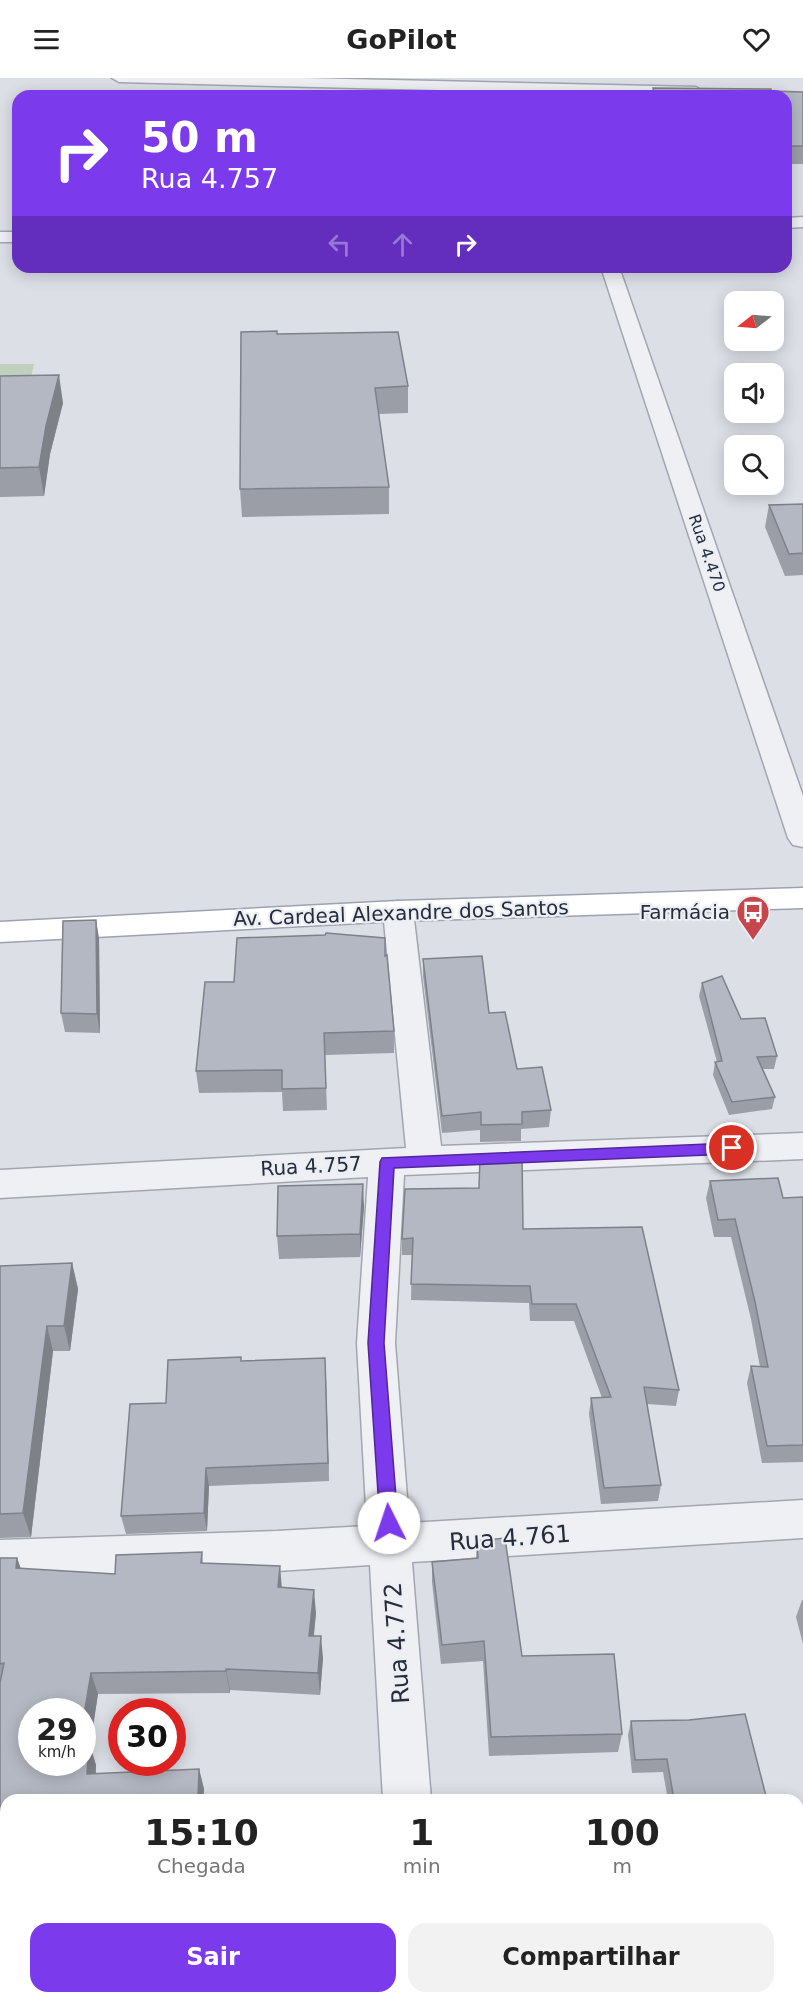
<!DOCTYPE html>
<html lang="pt">
<meta charset="utf-8">
<style>
body{margin:0;font-family:"DejaVu Sans",sans-serif;background:#f2f2f2;color:#222;height:100vh;display:flex;flex-direction:column;font-size:22px;white-space:nowrap}
*{box-sizing:border-box;margin:0}
p{font-size:20px;color:#767676}
.icon{flex:none;width:33px;height:33px;fill:none;stroke:currentColor;stroke-width:2;stroke-linecap:round;stroke-linejoin:round}
.map{position:relative;flex:1;overflow:hidden}
.panel{position:absolute;left:0px;top:1716px;width:804px;height:210px;display:flex;flex-direction:column;background:#fff;border-radius:18px 18px 0 0;box-shadow:0 3px 15px #0003}
.panel>*{flex:none}
.hud{position:absolute;left:12px;top:12px;width:780px;height:183px;border-radius:18px;box-shadow:0 3px 15px #0003;background:#7c3aed;color:#fff;overflow:hidden}
.needle{width:39px;rotate:253deg}
.fabs{position:absolute;left:724px;top:213px;display:grid;gap:12px}
.fabs a{display:grid;place-items:center;width:60px;height:60px;border-radius:12px;background:#fff;box-shadow:0 3px 15px #0003;font-size:30px}
.speed{position:absolute;left:18px;top:1620px;display:flex;gap:12px;font-size:30px;font-weight:700;text-align:center}
.speed>*{display:grid;place-content:center;width:78px;height:78px;border-radius:50%;background:#fff;box-shadow:0 3px 15px #0003;line-height:1}
.speed small{font-size:15px;font-weight:400}
.speed .limit{border:9px solid #d22;background:#fff;color:#111}
.pin{position:absolute;display:grid;place-items:center;width:51px;height:51px;color:#fff;margin:-26px;border:3px solid #fff;border-radius:50%;box-shadow:0 2px 6px #0007}
.me{position:absolute;width:66px;margin:-33px;rotate:356deg;stroke-linejoin:round;filter:drop-shadow(0 0 4px #0008)}
.turn{display:flex;align-items:center;gap:21px;height:126px;padding:0 30px;font-size:27px}
.turn .icon{width:78px;height:78px;stroke-width:2.5}
.turn b{display:block;font-size:42px;line-height:51px}
.lanes{display:flex;align-items:center;height:57px;padding:0 30px;background:#0003;justify-content:center;gap:30px;direction:ltr}
.lanes .off{opacity:.35}
.eta{display:flex;justify-content:space-evenly;align-items:center;height:102px;text-align:center}
.eta b{font-size:36px;font-weight:700;line-height:42px}
.action{display:flex;gap:12px;margin-top:auto;padding:12px 30px}
.action a{flex:1;height:69px;border-radius:18px;background:#7c3aed;color:#fff;font-size:24px;font-weight:700;line-height:69px;text-align:center}
.action a+a{background:#f2f2f2;color:#222}
header{display:flex;justify-content:space-between;align-items:center;height:78px;padding:0 30px;background:#fff;font-size:27px;font-weight:700}
.map>svg:first-child{display:block}
.green{fill:#c0cfbe}
.lines{fill:none;stroke-linecap:round;stroke-linejoin:round}
.minor-casing{stroke:#a2a6af;stroke-width:3}
.major-casing{stroke:#9ca2b1;stroke-width:3}
.minor{fill:#eff0f4;fill-rule:evenodd}
.major{fill:#fff;fill-rule:evenodd}
.wall{fill:#9b9ea7}
.shaded-wall{fill:#7e8188}
.building{fill:#b4b8c2;stroke:#7e8188;stroke-width:1.5}
.route{fill:#7c3aed;stroke:#51269a;stroke-width:1.5}
.labels{text-anchor:middle;dominant-baseline:central;stroke-width:4.5;stroke-linejoin:round;paint-order:stroke}
.far-street-label{font-size:16px;fill:#272c3b;stroke:#ebeef4}
.poi-label{font-size:20px;fill:#272c3b;stroke:#ebeef4;text-anchor:end}
.street-label{font-size:20px;fill:#272c3b;stroke:#ebeef4}
.near-street-label{font-size:24px;fill:#272c3b;stroke:#ebeef4}
</style>
<header><svg class="icon" aria-label="menu" viewBox="0 0 24 24"><path d="M4 6h16M4 12h16M4 18h16"/></svg>GoPilot<svg class="icon" aria-label="heart" viewBox="0 0 24 24"><path d="M12 20l-8-8c-3-5 5-10 8-4 3-6 11-1 8 4z"/></svg></header>
<div class="map">
<svg width="803" height="1926" viewBox="0 0 803 1926">
<rect width="100%" height="100%" fill="#dcdfe6"/>
<polygon class="green" points="0,286 34,286 26,321 0,322"/>
<g class="lines">
<g class="minor-casing">
<g id="minor">
<polygon points="112,0 303,0 696,9 704,14 698,18 675,18 119,4"/>
<polygon points="803,139 803,149 786,150 786,140"/>
<rect x="0" y="154" width="18" height="10"/>
<polygon points="601,189 619,189 803,718 803,769 793,767 788,760"/>
<polygon points="398,823 409,826 413,833 441,1068 803,1055 803,1081 404,1097 395,1265 409,1445 803,1422 803,1460 412,1484 431,1722 383,1722 370,1487 277,1493 0,1502 0,1462 277,1453 367,1448 357,1265 368,1099 0,1120 0,1092 406,1070 383,833 387,826"/>
<polygon points="393,1920 445,1920 446,1926 394,1926"/>
</g>
</g>
<g class="major-casing">
<polygon id="major" points="803,810 803,830 398,843 0,864 0,844 398,823"/>
</g>
<use href="#minor" class="minor"/>
<use href="#major" class="major"/>
</g>
<g class="wall">
<polygon points="653,10 803,14 803,86 786,86 786,18 652,18"/>
<polygon points="277,256 408,308 408,335 378,336 389,409 389,436 242,439 240,411"/>
<polygon points="0,298 63,325 50,376 44,418 0,419"/>
<polygon points="803,426 803,497 785,498 765,449 769,427"/>
<polygon points="96,842 99,861 100,955 65,954 61,935"/>
<polygon points="385,860 385,878 394,953 394,975 325,977 327,1032 283,1033 282,1014 199,1015 196,993 234,904"/>
<polygon points="423,881 489,935 517,991 551,1032 549,1049 521,1051 521,1063 480,1064 480,1052 442,1055 423,898"/>
<polygon points="702,905 741,941 777,978 774,991 762,991 775,1019 772,1031 729,1037 713,997 715,984 717,984 699,918"/>
<polygon points="480,1079 523,1151 679,1312 676,1328 647,1326 661,1407 658,1423 601,1426 589,1336 591,1320 602,1320 574,1243 530,1243 529,1225 411,1222 412,1177 402,1177 402,1161 479,1110"/>
<polygon points="710,1103 783,1120 803,1119 803,1384 762,1385 747,1305 751,1288 760,1289 751,1241 731,1159 714,1159 706,1120"/>
<polygon points="364,1129 360,1179 279,1181 277,1158"/>
<polygon points="72,1185 78,1211 70,1273 53,1273 31,1459 0,1460 0,1188"/>
<polygon points="325,1280 329,1403 209,1408 207,1453 126,1456 121,1438 166,1325 242,1283"/>
<polygon points="477,1463 522,1578 622,1656 618,1674 489,1678 483,1583 441,1586 432,1504 432,1484 476,1480"/>
<polygon points="202,1474 203,1485 282,1510 316,1535 314,1558 323,1580 320,1617 230,1612 230,1615 98,1616 90,1668 96,1687 96,1696 199,1691 204,1711 203,1722 6,1722 6,1920 322,1920 272,1926 0,1926 0,1480 17,1480 21,1491 115,1496"/>
<polygon points="802,1522 803,1522 803,1566 796,1539"/>
<polygon points="631,1643 767,1722 668,1722 663,1694 632,1695 628,1657"/>
<polygon points="616,1920 755,1920 756,1926 617,1926"/>
</g>
<g class="shaded-wall">
<polygon points="59,297 63,325 50,376 44,418 39,389 46,348"/>
<polygon points="96,842 99,861 100,955 97,936"/>
<polygon points="363,1106 364,1129 360,1179 360,1156"/>
<polygon points="72,1185 78,1211 70,1273 64,1248"/>
<polygon points="47,1248 53,1273 31,1459 23,1435"/>
<polygon points="325,1280 326,1298 329,1403 328,1385"/>
<polygon points="206,1390 209,1408 207,1453 204,1435"/>
<polygon points="17,1480 25,1503 16,1490"/>
<polygon points="280,1488 282,1511 278,1509"/>
<polygon points="314,1512 316,1535 311,1580 309,1558"/>
<polygon points="321,1558 323,1580 320,1617 318,1595"/>
<polygon points="226,1591 230,1612 230,1615 226,1593"/>
<polygon points="91,1595 98,1616 90,1668 96,1687 94,1716 87,1696 82,1674 82,1649"/>
<polygon points="199,1691 204,1711 203,1722 198,1722"/>
</g>
<g class="building">
<polygon points="653,10 771,11 771,13 803,14 803,68 786,68 786,18 655,18"/>
<polygon points="277,253 277,256 398,254 408,308 375,310 389,409 240,411 241,254"/>
<polygon points="59,297 46,348 39,389 0,390 0,298"/>
<polygon points="803,426 803,475 789,476 769,427"/>
<polygon points="96,842 97,936 61,935 63,843"/>
<polygon points="326,855 385,860 385,878 387,877 394,953 324,955 326,1010 282,1011 282,992 196,993 205,904 234,904 237,860 325,857"/>
<polygon points="482,878 489,935 505,934 517,991 542,989 551,1032 522,1034 522,1046 481,1047 481,1034 442,1038 423,881"/>
<polygon points="722,898 741,941 765,940 777,978 757,979 775,1019 732,1024 715,984 722,983 702,905"/>
<polygon points="522,1078 523,1151 642,1149 679,1312 644,1309 661,1407 604,1410 591,1320 611,1319 576,1226 532,1226 530,1208 411,1206 413,1160 402,1161 405,1111 479,1110 480,1079"/>
<polygon points="778,1100 783,1120 803,1119 803,1367 767,1368 751,1288 768,1289 755,1224 735,1141 718,1142 710,1103"/>
<polygon points="363,1106 360,1156 277,1158 278,1108"/>
<polygon points="72,1185 64,1248 47,1248 23,1435 0,1436 0,1188"/>
<polygon points="241,1279 241,1283 325,1280 328,1385 206,1390 204,1435 121,1438 130,1326 166,1325 168,1282"/>
<polygon points="505,1460 522,1578 614,1576 622,1656 491,1659 484,1563 442,1567 432,1484 478,1480 477,1463"/>
<polygon points="202,1474 201,1485 280,1488 278,1509 314,1512 309,1558 321,1558 318,1595 226,1591 226,1593 91,1595 82,1649 82,1634 32,1634 32,1684 82,1684 82,1666 89,1666 87,1696 199,1691 198,1722 6,1722 6,1920 192,1920 192,1926 0,1926 0,1605 4,1585 0,1586 0,1480 17,1480 16,1490 115,1496 116,1477"/>
<polygon points="745,1636 767,1722 674,1722 667,1681 635,1682 631,1643 689,1642"/>
<polygon points="620,1920 755,1920 756,1926 621,1926"/>
</g>
<polygon class="route" points="732,1065 737,1066 739,1070 737,1074 732,1076 394,1090 384,1265 398,1445 395,1450 389,1453 383,1450 380,1445 368,1265 380,1084 382,1080"/>
<defs>
<g id="bus-pin" transform="scale(1.725)"><path d="M0 17L-7.5 6A9.5 9.5 0 1 1 7.5 6Z" fill="#c6464c" stroke="#ebeef4"/><path d="M-5-6H5V4H4V6H2V4H-2V6H-4V4H-5ZM-3.5-4V0h7V-4ZM-3.5 1.2v1.5H-2V1.2ZM2 1.2v1.5H3.5V1.2Z" fill="#fff"/></g>
</defs>
<g fill-rule="evenodd">
<use href="#bus-pin" x="753" y="834"/>
</g>
<g class="labels">
<g class="far-street-label">
<text transform="translate(707 475) rotate(71)">Rua 4.470</text>
</g>
<g class="poi-label">
<text x="730" y="834">Farmácia</text>
</g>
<g class="street-label">
<text transform="translate(401 835) rotate(-2)">Av. Cardeal Alexandre dos Santos</text>
<text transform="translate(311 1088) rotate(-3)">Rua 4.757</text>
</g>
<g class="near-street-label">
<text transform="translate(510 1460) rotate(-4)">Rua 4.761</text>
<text transform="translate(397 1565) rotate(-94)">Rua 4.772</text>
</g>
</g>
</svg>
<div class="fabs">
<a><svg class="needle" viewBox="-14 -14 28 28"><path d="M0-13l5 13h-10z" fill="#e53935"/><path d="M0 13l5-13h-10z" fill="#767676"/></svg></a>
<a><svg class="icon" aria-label="sound" viewBox="0 0 24 24"><path d="M4 9h4l5-4v14l-5-4H4zM17 9q2 3 0 6"/></svg></a>
<a><svg class="icon" aria-label="search" viewBox="0 0 24 24"><circle cx="10" cy="10" r="6"/><path d="M15 15l6 6"/></svg></a>
</div>
<div class="speed"><div>29<small>km/h</small></div><div class="limit">30</div></div>
<div class="pin" style="left:732px;top:1070px;background:#d93025"><svg class="icon" aria-label="arrive" viewBox="0 0 24 24"><path d="M6 21V4h12l-3 4 3 4H6"/></svg></div>
<svg class="me" style="left:389px;top:1445px" viewBox="-20 -20 40 40"><circle r="19" fill="#fff"/><path d="M0-13L10 11 0 6-10 11z" fill="#7c3aed"/></svg>
<div class="hud">
<div class="turn"><svg class="icon" aria-label="right" viewBox="0 0 24 24"><path d="M7 20v-9h11M14 6l5 5-5 5"/></svg><div><b>50 m</b>Rua 4.757</div></div>
<div class="lanes"><svg class="icon off" aria-label="left" viewBox="0 0 24 24"><path d="M17 20v-9H6M10 6l-5 5 5 5"/></svg><svg class="icon off" aria-label="ahead" viewBox="0 0 24 24"><path d="M12 20V5M6 11l6-6 6 6"/></svg><svg class="icon" aria-label="right" viewBox="0 0 24 24"><path d="M7 20v-9h11M14 6l5 5-5 5"/></svg></div>
</div>
<section class="panel">
<div class="eta">
<div><b>15:10</b><p>Chegada</p></div>
<div><b>1</b><p>min</p></div>
<div><b>100</b><p>m</p></div>
</div>
<div class="action"><a>Sair</a><a>Compartilhar</a></div>
</section>
</div>
